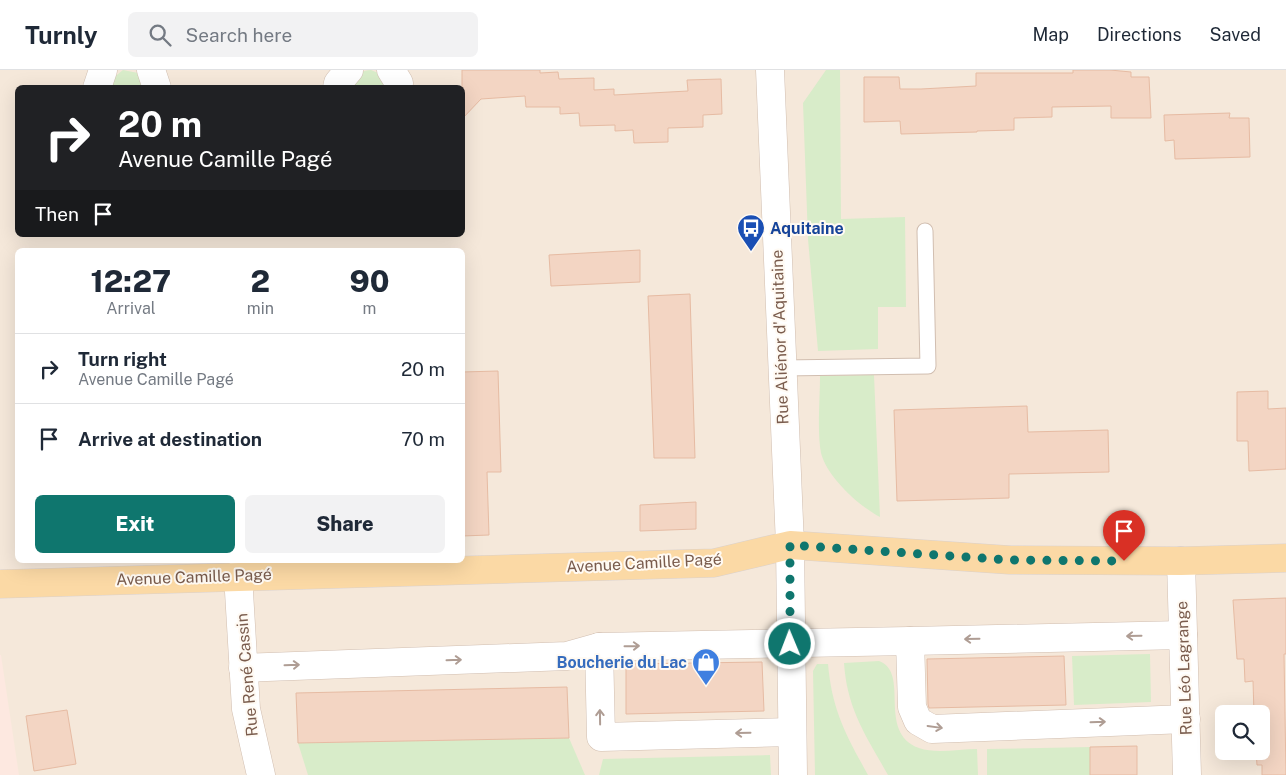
<!DOCTYPE html>
<meta charset="utf-8">
<style>
body{margin:0;font-family:"Public Sans",sans-serif;background:#f2f2f3;color:#1f2937;height:100vh;display:flex;flex-direction:column;font-size:19px;white-space:nowrap}
*{box-sizing:border-box;margin:0}
p{font-size:16px;color:#747a83}
.icon{flex:none;width:28px;height:28px;fill:none;stroke:currentColor;stroke-width:2;stroke-linecap:round;stroke-linejoin:round}
.map{position:relative;flex:1;overflow:hidden}
.panel{position:absolute;left:15px;top:178px;width:450px;height:315px;display:flex;flex-direction:column;background:#fff;border-radius:8px;box-shadow:0 5px 20px #0002}
.panel>*{flex:none}
.banner{position:absolute;left:15px;top:15px;width:450px;height:152px;border-radius:8px;box-shadow:0 5px 20px #0002;background:#202124;color:#fff;overflow:hidden}
.tools{position:absolute;left:1215px;top:635px;display:grid;gap:10px}
.tools a{display:grid;place-items:center;width:55px;height:55px;border-radius:8px;background:#fff;box-shadow:0 5px 20px #0002;font-size:25px}
.pin{position:absolute;display:grid;place-items:center;width:42px;height:42px;color:#fff;margin:-51px -21px;border-radius:50% 50% 50% 0;rotate:-45deg;box-shadow:0 0 5px #0007}
.pin .icon{rotate:45deg}
.me{position:absolute;width:55px;margin:-28px;rotate:359deg;stroke-linejoin:round;filter:drop-shadow(0 0 4px #0008)}
.turn{display:flex;align-items:center;gap:18px;height:105px;padding:0 20px;font-size:22px}
.turn .icon{width:65px;height:65px;stroke-width:2.5}
.turn b{display:block;font-size:35px;line-height:42px}
.then{display:flex;align-items:center;height:48px;padding:0 20px;background:#0003;gap:10px;font-size:19px}
.eta{display:flex;justify-content:space-evenly;align-items:center;height:85px;text-align:center}
.eta b{font-size:30px;font-weight:800;line-height:35px}
.cta{display:flex;gap:10px;margin-top:auto;padding:10px 20px}
.cta a{flex:1;height:58px;border-radius:8px;background:#0f766e;color:#fff;font-size:20px;font-weight:800;line-height:58px;text-align:center}
.cta a+a{background:#f2f2f3;color:#1f2937}
ul{padding:0;list-style:none}
li{display:flex;align-items:center;gap:15px;height:70px;padding:0 20px;border-top:1px solid #e0e1e3}
li div{flex:1}
li b{display:block;font-size:19px}
li em{font-style:normal}
header{display:flex;align-items:center;gap:30px;box-sizing:border-box;height:70px;padding:0 25px;background:#fff;border-bottom:1px solid #e0e1e3}
header strong{font-size:24px}
nav{display:flex;gap:28px;margin-inline-start:auto;font-size:18px}
.search{width:350px;height:45px;background:#f2f2f3;display:flex;align-items:center;gap:12px;box-sizing:border-box;padding:0 18px;border-radius:8px;color:#747a83;font-size:19px}
.map>svg:first-child{display:block}
.residential{fill:#f5e8da;fill-rule:evenodd}
.commercial{fill:#fde8e0}
.green{fill:#d8ecc9}
.building{fill:#f3d5c3;stroke:#e6bba3}
.lines{fill:none;stroke-linecap:round;stroke-linejoin:round}
.lane-casing{stroke:#d1beb0;stroke-width:17}
.street-casing{stroke:#d1beb0;stroke-width:29}
.primary-casing{stroke:#dad1cd;stroke-width:29}
.lane{stroke:#fff;stroke-width:15}
.street{stroke:#fff;stroke-width:28}
.primary{stroke:#fbd9a5;stroke-width:28}
.oneway{stroke:#af9d94}
.route{stroke:#0f766e;stroke-width:9;stroke-dasharray:0 16.2}
.labels{text-anchor:middle;dominant-baseline:central;stroke-width:4;stroke-linejoin:round;paint-order:stroke}
.transit-label{font-size:16px;font-weight:bold;fill:#164399;stroke:#fffaf3;text-anchor:start}
.street-label{font-size:16px;fill:#7a5c4d;stroke:#fffaf3}
.shop-label{font-size:16px;font-weight:bold;fill:#366cbe;stroke:#fffaf3;text-anchor:end}
</style>
<header>
<strong>Turnly</strong>
<div class="search"><svg class="icon" aria-label="search" viewBox="0 0 24 24"><circle cx="10" cy="10" r="6"/><path d="M15 15l6 6"/></svg>Search here</div>
<nav><a>Map</a><a>Directions</a><a>Saved</a></nav>
</header>
<div class="map">
<svg width="1286" height="705" viewBox="0 0 1286 705">
<rect width="100%" height="100%" fill="#fdf6ec"/>
<path class="residential" d="M0 0H1286V705H0ZM18 18H462V165H18ZM18 180H462V490H18ZM1224 644H1261V681H1224Z"/>
<polygon class="commercial" points="0,585 1,585 19,705 0,705"/>
<g class="green">
<polygon points="123,0 138,3 146,18 110,17 112,9"/>
<path d="M371 0 378 3 386 17 351 18C355 6 358 1 371 0Z"/>
<polygon points="826,0 840,0 841,149 905,147 906,237 878,237 878,279 818,281 808,169 803,33"/>
<path d="M874 305 880 447C859 436 827 407 821 383 817 363 820 328 820 306Z"/>
<polygon points="1150,584 1151,632 1074,635 1072,586"/>
<path d="M879 591C911 603 876 662 919 678 936 684 959 679 977 679L978 705H888C866 666 847 639 844 593Z"/>
<path d="M817 594H828C832 640 846 665 868 705H815L813 601Z"/>
<polygon points="569,668 585,705 308,705 298,673"/>
<polygon points="1090,677 1090,705 987,705 987,679"/>
<polygon points="770,685 771,705 599,705 603,689"/>
</g>
<g class="building">
<polygon points="462,0 540,0 540,3 558,2 559,9 594,8 594,20 614,19 614,25 688,21 687,10 721,9 722,44 703,45 703,57 668,58 668,72 634,73 633,60 615,61 615,55 580,56 579,43 560,44 560,37 526,37 525,26 481,29 462,49"/>
<polygon points="1073,0 1110,0 1131,2 1131,7 1149,7 1151,48 1111,48 1111,36 1052,37 1052,47 1014,48 1014,60 977,61 977,62 901,64 900,51 864,52 864,7 899,7 900,19 921,19 976,16 976,3 1073,3"/>
<polygon points="1230,43 1229,48 1249,48 1250,87 1175,89 1174,70 1165,71 1164,45"/>
<polygon points="640,180 640,212 551,216 549,185"/>
<polygon points="690,224 695,388 654,388 648,226"/>
<polygon points="498,301 501,402 487,402 489,465 462,466 462,302"/>
<polygon points="1268,321 1268,339 1286,338 1286,399 1249,401 1248,371 1237,371 1237,322"/>
<polygon points="1027,336 1028,362 1108,360 1109,402 1009,404 1009,428 897,431 894,340"/>
<polygon points="696,432 696,459 640,461 640,435"/>
<polygon points="1286,528 1286,584 1284,584 1286,705 1262,705 1262,695 1257,695 1256,681 1261,681 1261,644 1254,644 1253,611 1245,612 1244,589 1237,589 1233,530"/>
<polygon points="1064,586 1066,635 929,638 928,634 927,589"/>
<polygon points="762,592 764,641 626,644 626,594"/>
<polygon points="567,617 569,668 298,673 296,623"/>
<polygon points="67,640 76,694 34,701 26,646"/>
<polygon points="1137,676 1137,705 1090,705 1090,677"/>
</g>
<g class="lines">
<g class="lane-casing">
<polyline id="lane" points="782,298 928,296 925,161"/>
</g>
<g class="street-casing">
<g id="street">
<polyline points="151,0 157,18"/>
<polyline points="391,0 399,13 398,18"/>
<polyline points="770,0 790,475 793,705"/>
<polyline points="97,18 103,0"/>
<polyline points="337,18 338,13 349,0"/>
<polyline points="1181,491 1187,705"/>
<polyline points="238,505 246,639 261,705"/>
<polyline points="1183,565 910,571 912,637 918,651 932,659 1186,649"/>
<polyline points="599,577 601,667 792,662"/>
<polyline points="243,598 567,586 599,577 910,571"/>
</g>
</g>
<g class="primary-casing">
<polyline id="primary" points="0,514 714,493 790,475 1010,490 1181,491 1286,488"/>
</g>
<use href="#lane" class="lane"/>
<use href="#street" class="street"/>
<use href="#primary" class="primary"/>
</g>
<defs><path id="oneway-shaft" d="M-6 0H5M1.5-3L5.5 0L1.5 3" fill="none" stroke-width="1.6" stroke-linecap="round" stroke-linejoin="round" transform="scale(1.25)"/></defs>
<g class="oneway">
<use href="#oneway-shaft" transform="translate(1134 566) rotate(179)"/>
<use href="#oneway-shaft" transform="translate(972 569) rotate(179)"/>
<use href="#oneway-shaft" transform="translate(632 576) rotate(-1)"/>
<use href="#oneway-shaft" transform="translate(454 590) rotate(-2)"/>
<use href="#oneway-shaft" transform="translate(292 595) rotate(-2)"/>
<use href="#oneway-shaft" transform="translate(600 647) rotate(-91)"/>
<use href="#oneway-shaft" transform="translate(1098 652) rotate(-2)"/>
<use href="#oneway-shaft" transform="translate(935 657) rotate(8)"/>
<use href="#oneway-shaft" transform="translate(743 663) rotate(179)"/>
</g>
<g class="lines">
<polyline class="route" points="790,574 790,475 1010,490 1124,491"/>
</g>
<defs>
<g id="bus-pin" transform="scale(1.4375)"><path d="M0 17L-7.5 6A9.5 9.5 0 1 1 7.5 6Z" fill="#1a4fb4" stroke="#fffaf3"/><path d="M-5-6H5V4H4V6H2V4H-2V6H-4V4H-5ZM-3.5-4V0h7V-4ZM-3.5 1.2v1.5H-2V1.2ZM2 1.2v1.5H3.5V1.2Z" fill="#fff"/></g>
<g id="shop-pin" transform="scale(1.4375)"><path d="M0 17L-7.5 6A9.5 9.5 0 1 1 7.5 6Z" fill="#3f7fe0" stroke="#fffaf3"/><path d="M-5-2.5h2.3a2.7 3.5 0 0 1 5.4 0H5L5.5 6h-11ZM-1.5-2.5h3a1.5 2.3 0 0 0-3 0Z" fill="#fff"/></g>
</defs>
<g fill-rule="evenodd">
<use href="#bus-pin" x="751" y="158"/>
<use href="#shop-pin" x="706" y="592"/>
</g>
<g class="labels">
<g class="transit-label">
<text x="770" y="158">Aquitaine</text>
</g>
<g class="street-label">
<text transform="translate(780 267) rotate(-92)">Rue Aliénor d'Aquitaine</text>
<text transform="translate(644 493) rotate(-3)">Avenue Camille Pagé</text>
<text transform="translate(194 507) rotate(-2)">Avenue Camille Pagé</text>
<text transform="translate(1184 598) rotate(-92)">Rue Léo Lagrange</text>
<text transform="translate(247 605) rotate(-95)">Rue René Cassin</text>
</g>
<g class="shop-label">
<text x="687" y="592">Boucherie du Lac</text>
</g>
</g>
</svg>
<div class="tools">
<a><svg class="icon" aria-label="search" viewBox="0 0 24 24"><circle cx="10" cy="10" r="6"/><path d="M15 15l6 6"/></svg></a>
</div>
<div class="pin" style="left:1124px;top:491px;background:#d93025"><svg class="icon" aria-label="arrive" viewBox="0 0 24 24"><path d="M6 21V4h12l-3 4 3 4H6"/></svg></div>
<svg class="me" style="left:790px;top:574px" viewBox="-20 -20 40 40"><circle r="17" fill="#0f766e" stroke="#fff" stroke-width="3"/><path d="M0-11L8 9 0 5-8 9z" fill="#fff"/></svg>
<div class="banner">
<div class="turn"><svg class="icon" aria-label="right" viewBox="0 0 24 24"><path d="M7 20v-9h11M14 6l5 5-5 5"/></svg><div><b>20 m</b>Avenue Camille Pagé</div></div>
<div class="then">Then<svg class="icon" aria-label="arrive" viewBox="0 0 24 24"><path d="M6 21V4h12l-3 4 3 4H6"/></svg></div>
</div>
<section class="panel">
<div class="eta">
<div><b>12:27</b><p>Arrival</p></div>
<div><b>2</b><p>min</p></div>
<div><b>90</b><p>m</p></div>
</div>
<ul>
<li><svg class="icon" aria-label="right" viewBox="0 0 24 24"><path d="M7 20v-9h11M14 6l5 5-5 5"/></svg><div><b>Turn right</b><p>Avenue Camille Pagé</p></div><em>20 m</em></li>
<li><svg class="icon" aria-label="arrive" viewBox="0 0 24 24"><path d="M6 21V4h12l-3 4 3 4H6"/></svg><div><b>Arrive at destination</b></div><em>70 m</em></li>
</ul>
<div class="cta"><a>Exit</a><a>Share</a></div>
</section>
</div>
